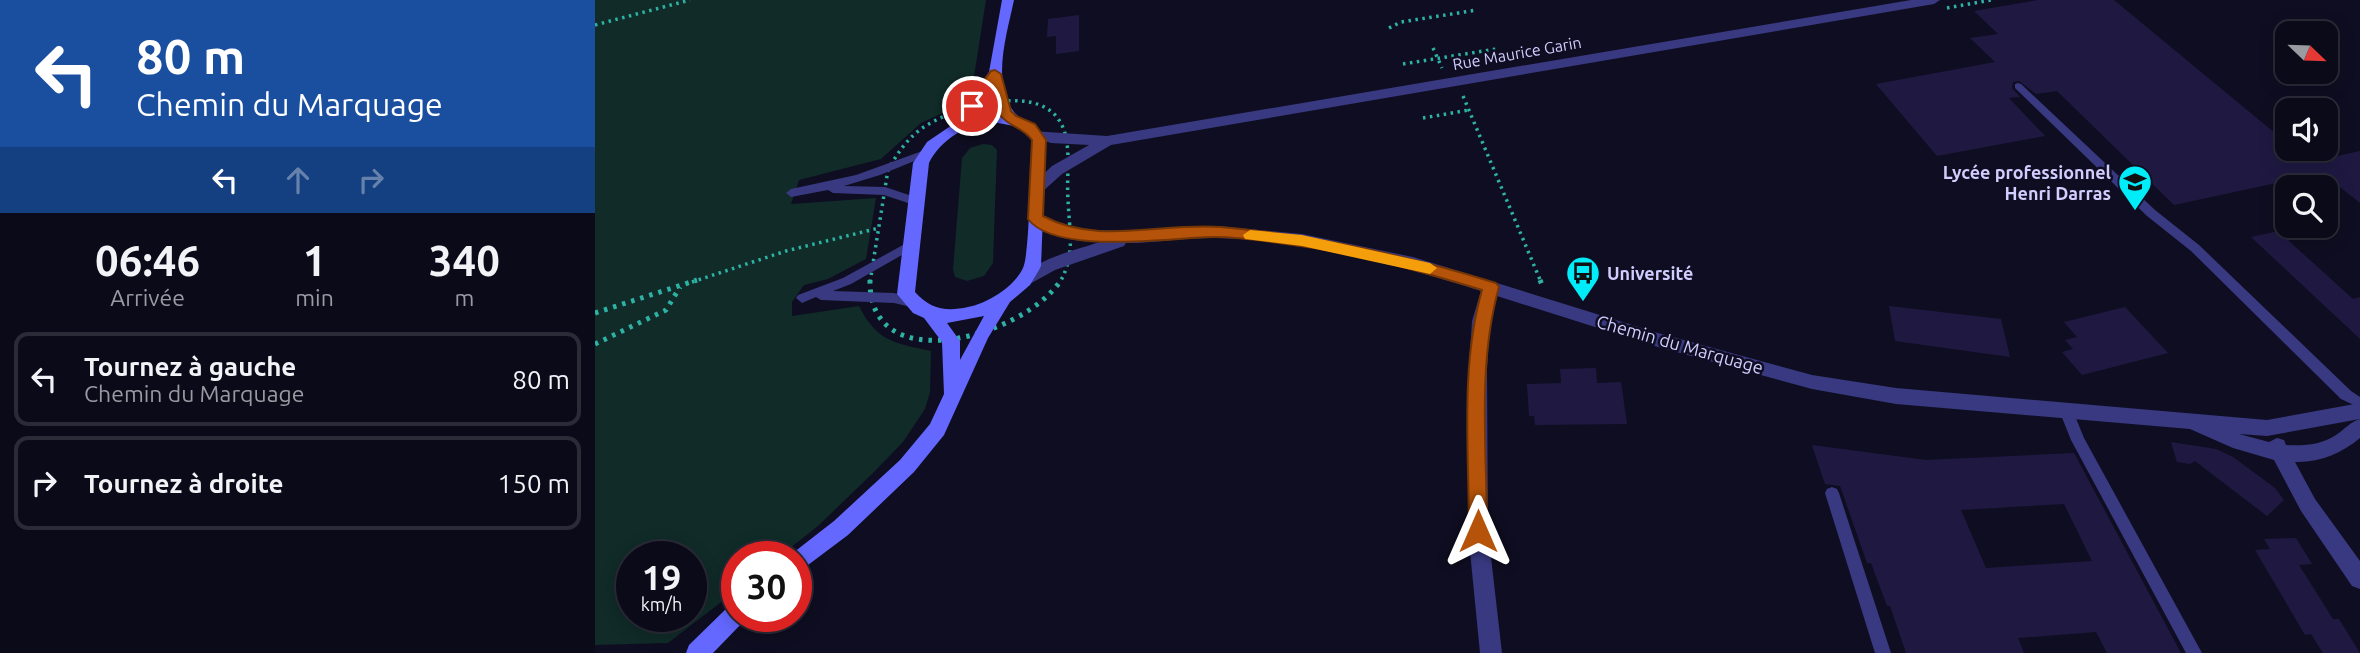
<!DOCTYPE html>
<html lang="fr">
<meta charset="utf-8">
<style>
body{margin:0;font-family:Ubuntu,sans-serif;background:#141322;color:#f1f3f6;height:100vh;display:flex;flex-direction:column;font-size:26px;white-space:nowrap}
*{box-sizing:border-box;margin:0}
p{font-size:23px;color:#9a9aa2}
.icon{flex:none;width:38px;height:38px;fill:none;stroke:currentColor;stroke-width:2;stroke-linecap:round;stroke-linejoin:round}
.map{position:relative;flex:1;overflow:hidden}
.panel{display:flex;flex-direction:column;background:#0b0a19;width:595px}
.panel>*{flex:none}
.guide{background:#1a4fa0;color:#fff;overflow:hidden}
.needle{width:46px;rotate:113deg}
.buttons{position:absolute;left:1680px;top:21px;display:grid;gap:14px}
.buttons a{display:grid;place-items:center;width:63px;height:63px;border-radius:14px;background:#0b0a19;box-shadow:0 4px 18px #0003,0 0 0 2px #2b2b38;font-size:35px}
.speed{position:absolute;left:21px;top:541px;display:flex;gap:14px;font-size:35px;font-weight:700;text-align:center}
.speed>*{display:grid;place-content:center;width:91px;height:91px;border-radius:50%;background:#0b0a19;box-shadow:0 4px 18px #0003,0 0 0 2px #2b2b38;line-height:1}
.speed small{font-size:18px;font-weight:400}
.speed .limit{border:10px solid #d22;background:#fff;color:#111}
.pin{position:absolute;display:grid;place-items:center;width:60px;height:60px;color:#fff;margin:-30px;border:4px solid #fff;border-radius:50%;box-shadow:0 2px 7px #0007}
.me{position:absolute;width:77px;margin:-38px;rotate:0deg;stroke-linejoin:round;filter:drop-shadow(0 0 5px #0008)}
.turn{display:flex;align-items:center;gap:24px;height:147px;padding:0 21px;font-size:32px}
.turn .icon{width:91px;height:91px;stroke-width:2.5}
.turn b{display:block;font-size:49px;line-height:60px}
.lanes{display:flex;align-items:center;height:66px;padding:0 21px;background:#0003;justify-content:center;gap:35px;direction:ltr}
.lanes .off{opacity:.35}
.eta{display:flex;justify-content:space-evenly;align-items:center;height:119px;text-align:center}
.eta b{font-size:42px;font-weight:600;line-height:49px}
ul{padding:0;list-style:none}
li{display:flex;align-items:center;gap:21px;height:94px;margin:0 14px 10px;padding:0 7px;border:4px solid #2b2b38;border-radius:14px}
li div{flex:1}
li b{display:block;font-size:26px}
li em{font-style:normal}
main{display:flex;flex:1;min-height:0}
.map>svg:first-child{display:block}
.green{fill:#102b28;fill-rule:evenodd}
.building{fill:#1f1942;fill-rule:evenodd}
.lines{fill:none;stroke-linecap:round;stroke-linejoin:round}
.path-far1{stroke:#2db2a4;stroke-width:3.5;stroke-dasharray:2.5 4.5;stroke-linecap:butt}
.path{stroke:#2db2a4;stroke-width:5;stroke-dasharray:3.5 6;stroke-linecap:butt}
.lane{fill:#383980;fill-rule:evenodd}
.street{fill:#383980;fill-rule:evenodd}
.secondary{fill:#6468ff;fill-rule:evenodd}
.route{fill:#b45309;stroke:#753606;stroke-width:2}
.slow{fill:#f59e0b}
.labels{text-anchor:middle;dominant-baseline:central;stroke-width:5;stroke-linejoin:round;paint-order:stroke}
.far-street-label{font-size:16px;fill:#d0cdff;stroke:#0f0d21}
.poi-label{font-size:18px;font-weight:bold;fill:#d0cdff;stroke:#0f0d21;text-anchor:end}
.street-label{font-size:18px;fill:#d0cdff;stroke:#0f0d21}
</style>
<main>
<section class="panel">
<div class="guide">
<div class="turn"><svg class="icon" aria-label="left" viewBox="0 0 24 24"><path d="M17 20v-9H6M10 6l-5 5 5 5"/></svg><div><b>80 m</b>Chemin du Marquage</div></div>
<div class="lanes"><svg class="icon" aria-label="left" viewBox="0 0 24 24"><path d="M17 20v-9H6M10 6l-5 5 5 5"/></svg><svg class="icon off" aria-label="ahead" viewBox="0 0 24 24"><path d="M12 20V5M6 11l6-6 6 6"/></svg><svg class="icon off" aria-label="right" viewBox="0 0 24 24"><path d="M7 20v-9h11M14 6l5 5-5 5"/></svg></div>
</div>
<div class="eta">
<div><b>06:46</b><p>Arrivée</p></div>
<div><b>1</b><p>min</p></div>
<div><b>340</b><p>m</p></div>
</div>
<ul>
<li><svg class="icon" aria-label="left" viewBox="0 0 24 24"><path d="M17 20v-9H6M10 6l-5 5 5 5"/></svg><div><b>Tournez à gauche</b><p>Chemin du Marquage</p></div><em>80 m</em></li>
<li><svg class="icon" aria-label="right" viewBox="0 0 24 24"><path d="M7 20v-9h11M14 6l5 5-5 5"/></svg><div><b>Tournez à droite</b></div><em>150 m</em></li>
</ul>
</section>
<div class="map">
<svg width="1765" height="653" viewBox="0 0 1765 653">
<rect width="100%" height="100%" fill="#0f0d21"/>
<g class="green">
<path d="M0 0H391L378 83 370 103 326 123 286 159 204 180 196 204 281 198 271 259 233 279 209 285 197 302V316L264 306C282 342 300 343 336 351L335 392 330 409 308 442 280 471 223 526 185 556H142V590L73 643 0 645ZM37 556H96V616H37Z"/>
<polygon points="388,144 397,145 402,150 398,263 389,276 372,281 360,277 358,269 367,158 375,148"/>
</g>
<g class="building">
<polygon points="1443,0 1519,0 1692,143 1692,149 1699,149 1715,162 1765,151 1765,203 1731,176 1723,174 1579,205 1462,91 1441,94 1424,81 1418,82 1417,88 1425,97 1414,98 1450,136 1342,156 1281,84 1400,62 1375,38 1403,34 1379,11"/>
<polygon points="484,15 484,51 461,54 461,36 452,37 453,19"/>
<polygon points="1683,231 1758,299 1765,297 1765,339 1656,237"/>
<polygon points="1294,306 1406,319 1415,357 1300,341"/>
<polygon points="1530,307 1573,353 1487,375 1467,352 1478,349 1470,340 1482,337 1469,322"/>
<polygon points="1001,368 1002,383 1026,382 1032,424 940,425 939,416 934,416 932,384 966,383 965,369"/>
<polygon points="1576,442 1621,449 1638,457 1680,488 1689,500 1672,516 1600,461 1595,464 1582,462"/>
<path d="M1217 445 1331 460 1479 453 1586 653H1512L1501 632 1423 638 1429 653H1311L1295 606H1292L1276 563H1272L1245 486 1230 484ZM1469 504 1497 561 1391 568 1366 510Z"/>
<polygon points="1701,538 1717,564 1704,565 1738,619 1744,619 1765,653 1728,653 1716,634 1710,635 1660,550 1675,549 1669,539"/>
</g>
<g class="lines">
<g class="path-far1">
<polyline points="1352,8 1396,0"/>
<polyline points="0,25 95,0"/>
<polyline points="794,28 806,22 882,10"/>
<polyline points="838,48 847,68"/>
<polyline points="808,64 901,49"/>
<polyline points="868,96 946,282"/>
<polyline points="828,118 874,110"/>
<polyline points="97,282 191,251 284,228"/>
<path d="M275 282 293 170C302 154 311 140 326 129 355 108 439 82 464 120 478 141 471 175 473 199 474 230 481 254 465 282"/>
</g>
<g class="path">
<path d="M275 280C273 381 429 337 466 280"/>
<polyline points="945,280 947,285"/>
<polyline points="0,313 102,280"/>
<polyline points="0,344 71,310 85,287"/>
</g>
<g class="lane">
<polygon points="1423,83 1426,84 1560,210 1604,245 1756,391 1765,397 1765,408 1746,399 1596,251 1552,216 1420,88 1420,84"/>
<polygon points="330,150 335,153 334,155 285,175 249,186 290,187 326,199 327,202 326,205 322,206 289,195 238,193 233,190 196,197 191,193 196,189 261,175"/>
<polygon points="317,240 323,244 321,247 256,284 238,291 299,293 320,299 322,302 320,305 316,307 299,303 226,300 221,297 207,303 201,298 203,295 248,278"/>
<polygon points="1471,405 1476,406 1489,438 1607,653 1591,653 1476,440 1464,410 1466,406"/>
<polygon points="1237,487 1242,489 1244,493 1296,653 1280,653 1230,493 1232,489"/>
</g>
<g class="street">
<polygon points="1316,0 1345,0 1339,4 516,145 467,174 447,192 442,193 434,188 457,166 494,145 456,143 437,137 435,134 437,131 512,136"/>
<path d="M440 213 461 223 492 230 542 231 622 226 707 234 818 257 1063 333 1217 375 1301 388 1672 420 1765 403V419L1672 436 1644 434 1674 442 1682 438 1689 440 1691 445C1709 446 1726 445 1741 435 1750 429 1755 422 1765 419V438C1747 453 1724 463 1700 462L1720 499 1765 561V589L1757 586 1706 511 1679 460 1638 448 1595 429 1301 404 1217 389 1063 347 902 296 895 321 892 368 893 531 907 653H885L873 531 874 368 877 321 886 291C802 264 712 240 622 238 592 237 561 243 531 243L529 246 460 270 433 285 425 279C437 260 484 249 505 242 483 242 446 237 432 219Z"/>
</g>
<g class="secondary">
<path d="M407 0H419C412 34 396 82 419 112 429 124 440 119 451 140L446 266 444 270 435 285 415 302 393 338 349 435 319 472 253 535 201 574V556H194L239 521 305 460 335 424 349 394 347 342 329 318 318 313 302 294 318 163 332 142 357 125 394 72ZM396 90 405 113 377 117ZM398 122 424 127 437 140C435 163 435 253 428 268 419 287 393 303 373 307 351 312 335 309 320 292L334 163C345 140 373 123 398 122ZM389 316 365 360V341L352 323Z"/>
<polygon points="142,603 142,616 152,616 150,620 118,653 91,653 94,645 134,606"/>
</g>
</g>
<path class="route" d="M400 70 406 74 416 111 421 116 440 124 451 140 448 216C504 246 566 222 626 227 720 235 811 255 901 283L904 287C882 365 892 451 892 531L890 537 883 540 876 537 874 531C874 452 865 367 887 290 828 272 767 254 705 246 678 242 648 237 620 237 578 237 461 256 433 219L437 140C428 127 414 127 405 115 400 108 399 96 397 87L381 109H372L370 106 396 71Z"/>
<polygon class="slow" points="655,230 707,235 835,263 842,268 835,274 707,246 650,239 648,235"/>
<defs>
<g id="school-pin" transform="scale(1.75)"><path d="M0 17L-7.5 6A9.5 9.5 0 1 1 7.5 6Z" fill="#00ecf8" stroke="#0f0d21"/><path d="M0-5L7-2L0 1L-7-2ZM-4 1L0 2.5L4 1V4Q0 6-4 4Z" fill="#111"/></g>
<g id="bus-pin" transform="scale(1.75)"><path d="M0 17L-7.5 6A9.5 9.5 0 1 1 7.5 6Z" fill="#00ecf8" stroke="#0f0d21"/><path d="M-5-6H5V4H4V6H2V4H-2V6H-4V4H-5ZM-3.5-4V0h7V-4ZM-3.5 1.2v1.5H-2V1.2ZM2 1.2v1.5H3.5V1.2Z" fill="#111"/></g>
</defs>
<g fill-rule="evenodd">
<use href="#school-pin" x="1540" y="182"/>
<use href="#bus-pin" x="988" y="273"/>
</g>
<g class="labels">
<g class="far-street-label">
<text transform="translate(922 53) rotate(-10)">Rue Maurice Garin</text>
</g>
<g class="poi-label">
<text x="1516" y="172">Lycée professionnel<tspan x="1516" dy="21">Henri Darras</tspan></text>
<text x="1012" y="273" text-anchor="start">Université</text>
</g>
<g class="street-label">
<text transform="translate(1085 344) rotate(16)">Chemin du Marquage</text>
</g>
</g>
</svg>
<div class="buttons">
<a><svg class="needle" viewBox="-14 -14 28 28"><path d="M0-13l5 13h-10z" fill="#e53935"/><path d="M0 13l5-13h-10z" fill="#9a9aa2"/></svg></a>
<a><svg class="icon" aria-label="sound" viewBox="0 0 24 24"><path d="M4 9h4l5-4v14l-5-4H4zM17 9q2 3 0 6"/></svg></a>
<a><svg class="icon" aria-label="search" viewBox="0 0 24 24"><circle cx="10" cy="10" r="6"/><path d="M15 15l6 6"/></svg></a>
</div>
<div class="speed"><div>19<small>km/h</small></div><div class="limit">30</div></div>
<div class="pin" style="left:377px;top:106px;background:#d93025"><svg class="icon" aria-label="arrive" viewBox="0 0 24 24"><path d="M6 21V4h12l-3 4 3 4H6"/></svg></div>
<svg class="me" style="left:883px;top:531px" viewBox="-20 -20 40 40"><path d="M0-17L14 15 0 8-14 15z" fill="#b45309" stroke="#fff" stroke-width="4"/></svg>
</div>
</main>
